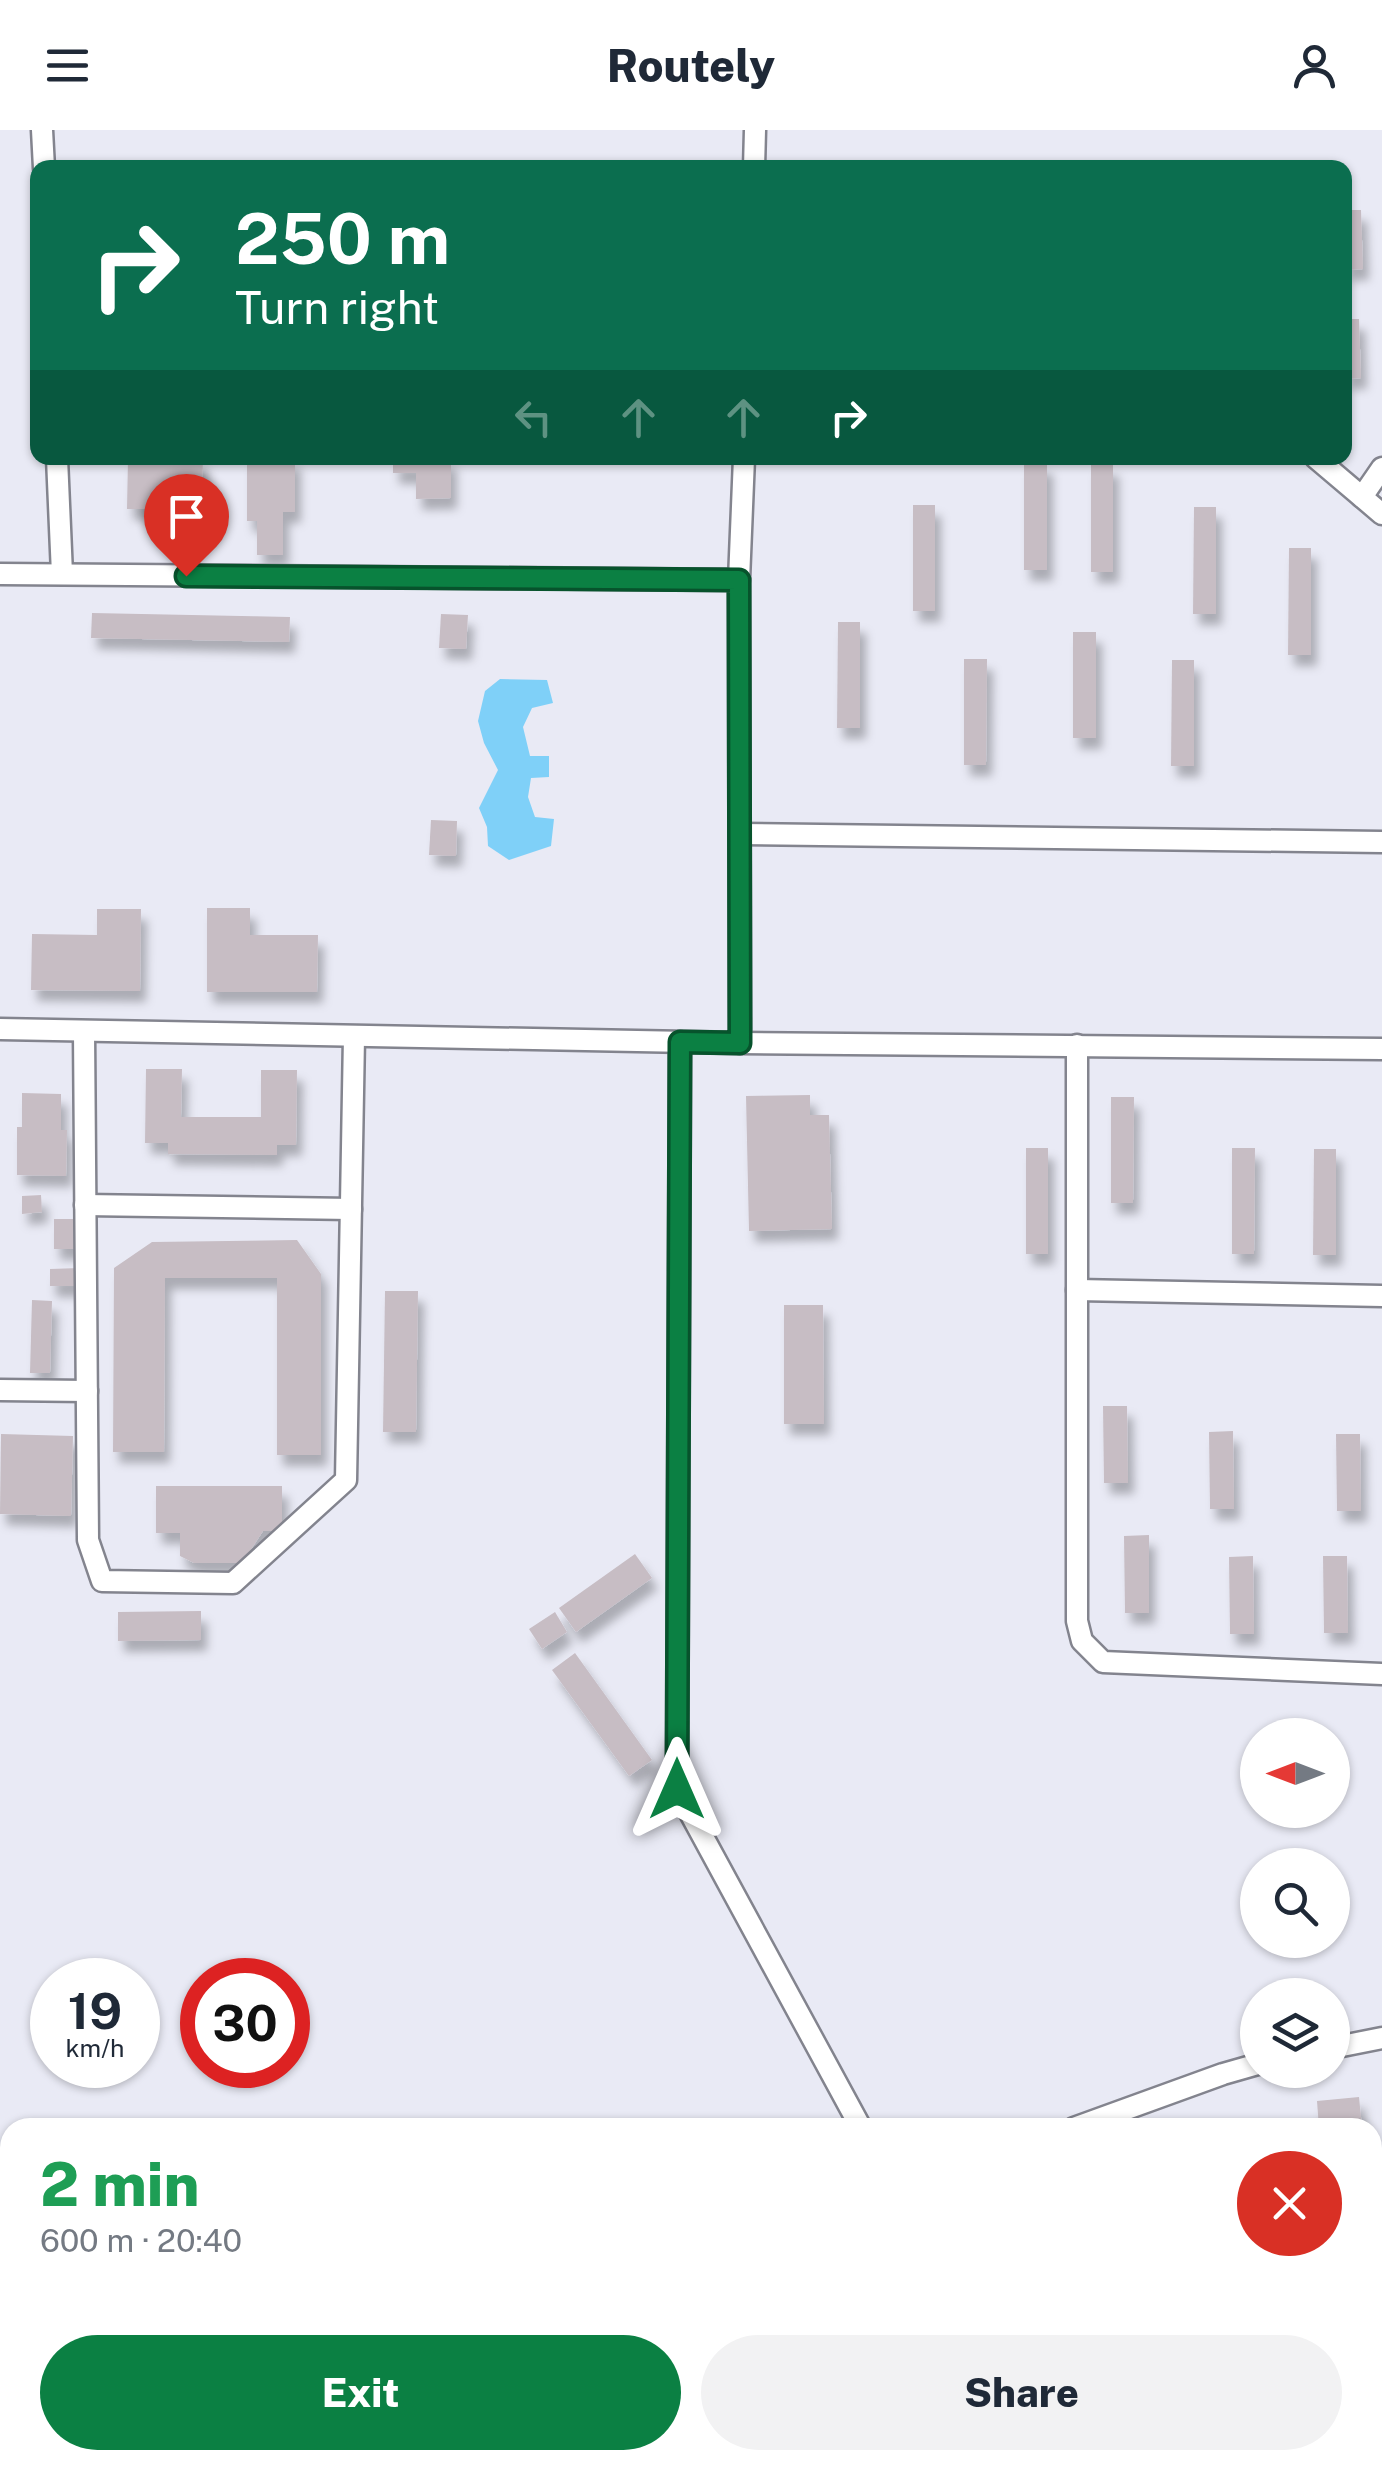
<!DOCTYPE html>
<meta charset="utf-8">
<style>
body{margin:0;font-family:"Public Sans",sans-serif;background:#f2f2f3;color:#1f2937;height:100vh;display:flex;flex-direction:column;font-size:38px;white-space:nowrap}
*{box-sizing:border-box;margin:0}
p{font-size:32px;color:#747a83}
.icon{flex:none;width:55px;height:55px;fill:none;stroke:currentColor;stroke-width:2;stroke-linecap:round;stroke-linejoin:round}
.map{position:relative;flex:1;overflow:hidden}
.sheet{position:absolute;left:0px;top:1988px;width:1382px;height:352px;display:flex;flex-direction:column;background:#fff;border-radius:30px 30px 0 0;box-shadow:0 2px 8px #0004}
.sheet>*{flex:none}
.banner{position:absolute;left:30px;top:30px;width:1322px;height:305px;border-radius:20px;box-shadow:0 2px 8px #0004;background:#0b6e4f;color:#fff;overflow:hidden}
.needle{width:65px;rotate:270deg}
.controls{position:absolute;left:1240px;top:1588px;display:grid;gap:20px}
.controls a{display:grid;place-items:center;width:110px;height:110px;border-radius:50%;background:#fff;box-shadow:0 2px 8px #0004;font-size:50px}
.speed{position:absolute;left:30px;top:1828px;display:flex;gap:20px;font-size:50px;font-weight:700;text-align:center}
.speed>*{display:grid;place-content:center;width:130px;height:130px;border-radius:50%;background:#fff;box-shadow:0 2px 8px #0004;line-height:1}
.speed small{font-size:25px;font-weight:400}
.speed .limit{border:15px solid #d22;background:#fff;color:#111}
.pin{position:absolute;display:grid;place-items:center;width:85px;height:85px;color:#fff;margin:-102px -42px;border-radius:50% 50% 50% 0;rotate:-45deg;box-shadow:0 0 10px #0007}
.pin .icon{rotate:45deg}
.me{position:absolute;width:110px;margin:-55px;rotate:0deg;stroke-linejoin:round;filter:drop-shadow(0 0 8px #0008)}
.turn{display:flex;align-items:center;gap:35px;height:210px;padding:0 40px;font-size:45px}
.turn .icon{width:130px;height:130px;stroke-width:2.5}
.turn b{display:block;font-size:70px;line-height:85px}
.lanes{display:flex;align-items:center;height:95px;padding:0 40px;background:#0003;justify-content:center;gap:50px;direction:ltr}
.lanes .off{opacity:.35}
.round{display:grid;place-items:center;flex:none;width:105px;height:105px;border-radius:52px;background:#f2f2f3}
.headline{display:flex;align-items:center;justify-content:space-between;height:170px;padding:0 40px}
h1{font-size:60px;font-weight:800;line-height:75px;color:#1e9e55}
.action{display:flex;gap:20px;margin-top:auto;padding:20px 40px}
.action a{flex:1;height:115px;border-radius:60px;background:#0b8043;color:#fff;font-size:40px;font-weight:800;line-height:115px;text-align:center}
.action a+a{background:#f2f2f3;color:#1f2937}
header{display:flex;justify-content:space-between;align-items:center;height:130px;padding:0 40px;background:#fff;font-size:45px;font-weight:800}
.map>svg:first-child{display:block}
.water{fill:#7fd0f8}
.building{fill:#c7bdc4;filter:url(#shadow)}
.lines{fill:none;stroke-linecap:round;stroke-linejoin:round}
.street-casing{stroke:#83848e;stroke-width:25}
.street{stroke:#fff;stroke-width:20}
.route-casing{stroke:#07532c;stroke-width:25}
.route{stroke:#0b8043;stroke-width:18}
</style>
<header><svg class="icon" aria-label="menu" viewBox="0 0 24 24"><path d="M4 6h16M4 12h16M4 18h16"/></svg>Routely<svg class="icon" aria-label="person" viewBox="0 0 24 24"><circle cx="12" cy="8" r="4"/><path d="M4 21q1-7 8-7t8 7"/></svg></header>
<div class="map">
<svg width="1382" height="2339" viewBox="0 0 1382 2339">
<defs>
<filter id="shadow"><feDropShadow dx="6" dy="11" stdDeviation="5" flood-color="#0004"/></filter>
</defs>
<rect width="100%" height="100%" fill="#e9eaf5"/>
<polygon class="water" points="500,549 547,550 553,573 532,578 523,597 530,626 549,626 549,647 531,648 528,667 535,687 554,689 551,716 509,730 488,716 487,697 479,678 498,640 484,613 478,591 485,561"/>
<g class="building">
<polygon points="1345,80 1361,80 1363,139 1345,140"/>
<polygon points="1345,189 1359,189 1361,248 1345,249"/>
<polygon points="128,328 203,328 201,399 161,398 161,379 127,379"/>
<polygon points="247,328 295,328 295,382 283,382 283,425 257,425 257,391 247,391"/>
<polygon points="393,328 451,328 451,368 416,369 416,343 393,343"/>
<rect x="1024" y="333" width="23" height="107"/>
<rect x="1091" y="335" width="22" height="107"/>
<rect x="913" y="375" width="22" height="106"/>
<polygon points="1194,377 1216,377 1216,484 1193,484"/>
<polygon points="1289,418 1311,418 1311,525 1288,525"/>
<polygon points="92,483 290,487 289,512 91,508"/>
<polygon points="441,484 468,485 466,519 439,518"/>
<polygon points="838,492 860,492 860,598 837,598"/>
<rect x="1073" y="502" width="23" height="106"/>
<polygon points="964,529 987,529 986,635 964,635"/>
<polygon points="1172,530 1194,530 1194,636 1171,636"/>
<polygon points="431,690 457,691 456,726 429,725"/>
<polygon points="207,778 250,778 250,805 318,805 317,862 207,862"/>
<polygon points="97,779 141,779 140,861 31,860 32,804 97,805"/>
<polygon points="146,939 182,939 181,987 261,987 261,940 297,940 296,1015 277,1015 277,1025 168,1024 168,1013 145,1013"/>
<polygon points="22,963 61,964 61,1000 67,1000 66,1046 17,1045 17,997 22,997"/>
<polygon points="810,965 810,985 829,985 832,1099 749,1101 746,966"/>
<polygon points="1111,967 1134,967 1133,1073 1111,1073"/>
<rect x="1026" y="1018" width="22" height="106"/>
<polygon points="1232,1018 1255,1018 1254,1124 1232,1124"/>
<polygon points="1314,1019 1336,1019 1336,1125 1313,1125"/>
<polygon points="41,1065 42,1082 22,1084 22,1066"/>
<polygon points="54,1089 79,1089 78,1119 54,1119"/>
<polygon points="297,1110 321,1144 321,1325 277,1325 277,1148 165,1148 164,1322 113,1322 114,1138 152,1112"/>
<polygon points="79,1138 79,1156 50,1156 50,1139"/>
<polygon points="385,1161 418,1161 416,1302 383,1302"/>
<polygon points="32,1170 52,1171 50,1243 30,1243"/>
<polygon points="784,1175 823,1175 824,1294 784,1294"/>
<polygon points="1103,1276 1127,1276 1128,1353 1104,1353"/>
<polygon points="1233,1301 1234,1379 1210,1379 1209,1302"/>
<polygon points="1,1304 73,1306 71,1386 0,1384"/>
<polygon points="1336,1304 1360,1304 1361,1381 1337,1381"/>
<polygon points="156,1356 282,1356 282,1401 263,1401 242,1433 194,1433 180,1426 180,1403 156,1403"/>
<polygon points="1149,1405 1149,1483 1125,1483 1124,1406"/>
<polygon points="635,1424 652,1448 576,1502 559,1478"/>
<polygon points="1253,1426 1254,1504 1230,1504 1229,1427"/>
<polygon points="1323,1426 1347,1426 1348,1503 1324,1503"/>
<polygon points="201,1481 201,1510 118,1511 118,1482"/>
<polygon points="555,1482 567,1502 542,1519 529,1499"/>
<polygon points="575,1523 652,1630 629,1646 552,1540"/>
<polygon points="1359,1967 1362,1998 1319,1998 1317,1971"/>
<polygon points="1372,2269 1382,2300 1382,2339 1346,2339 1343,2330 1372,2330"/>
<polygon points="960,2330 1001,2330 1003,2339 962,2339"/>
<polygon points="1201,2330 1249,2330 1252,2339 1204,2339"/>
</g>
<g class="lines">
<g class="street-casing">
<g id="street">
<polyline points="42,0 44,38"/>
<polyline points="754,38 755,0"/>
<polyline points="57,328 62,444"/>
<polyline points="1316,328 1382,384"/>
<polyline points="1362,367 1382,338"/>
<polyline points="0,444 739,450"/>
<polyline points="740,704 1382,712"/>
<polyline points="0,899 740,913 1382,919"/>
<polyline points="84,902 88,1410 102,1451 233,1453 346,1350 354,907"/>
<polyline points="680,912 677,1659 861,1998"/>
<polyline points="740,913 739,450 744,328"/>
<polyline points="1077,915 1077,1491 1082,1511 1103,1532 1382,1544"/>
<polyline points="85,1075 351,1079"/>
<polyline points="1077,1160 1382,1166"/>
<polyline points="0,1260 87,1261"/>
<polyline points="1332,1918 1382,1908"/>
<polyline points="1074,1998 1223,1944 1258,1934"/>
<polyline points="513,2330 514,2339"/>
<polyline points="1053,2330 1055,2339"/>
<polyline points="1290,2330 1293,2339"/>
<polyline points="427,2339 493,2330"/>
</g>
</g>
<use href="#street" class="street"/>
</g>
<g class="lines">
<g class="route-casing">
<polyline id="route" points="186,446 739,450 740,913 680,912 677,1659"/>
</g>
<use href="#route" class="route"/>
</g>
</svg>
<div class="controls">
<a><svg class="needle" viewBox="-14 -14 28 28"><path d="M0-13l5 13h-10z" fill="#e53935"/><path d="M0 13l5-13h-10z" fill="#747a83"/></svg></a>
<a><svg class="icon" aria-label="search" viewBox="0 0 24 24"><circle cx="10" cy="10" r="6"/><path d="M15 15l6 6"/></svg></a>
<a><svg class="icon" aria-label="layers" viewBox="0 0 24 24"><path d="M12 4l9 5-9 5-9-5zM3 14l9 5 9-5"/></svg></a>
</div>
<div class="speed"><div>19<small>km/h</small></div><div class="limit">30</div></div>
<div class="pin" style="left:186px;top:446px;background:#d93025"><svg class="icon" aria-label="arrive" viewBox="0 0 24 24"><path d="M6 21V4h12l-3 4 3 4H6"/></svg></div>
<svg class="me" style="left:677px;top:1659px" viewBox="-20 -20 40 40"><path d="M0-17L14 15 0 8-14 15z" fill="#0b8043" stroke="#fff" stroke-width="4"/></svg>
<div class="banner">
<div class="turn"><svg class="icon" aria-label="right" viewBox="0 0 24 24"><path d="M7 20v-9h11M14 6l5 5-5 5"/></svg><div><b>250 m</b>Turn right</div></div>
<div class="lanes"><svg class="icon off" aria-label="left" viewBox="0 0 24 24"><path d="M17 20v-9H6M10 6l-5 5 5 5"/></svg><svg class="icon off" aria-label="ahead" viewBox="0 0 24 24"><path d="M12 20V5M6 11l6-6 6 6"/></svg><svg class="icon off" aria-label="ahead" viewBox="0 0 24 24"><path d="M12 20V5M6 11l6-6 6 6"/></svg><svg class="icon" aria-label="right" viewBox="0 0 24 24"><path d="M7 20v-9h11M14 6l5 5-5 5"/></svg></div>
</div>
<section class="sheet">
<div class="headline"><div><h1>2 min</h1><p>600 m · 20:40</p></div><a class="round" style="background:#d93025;color:#fff"><svg class="icon" aria-label="close" viewBox="0 0 24 24"><path d="M6 6l12 12M18 6L6 18"/></svg></a></div>
<div class="action"><a>Exit</a><a>Share</a></div>
</section>
</div>
